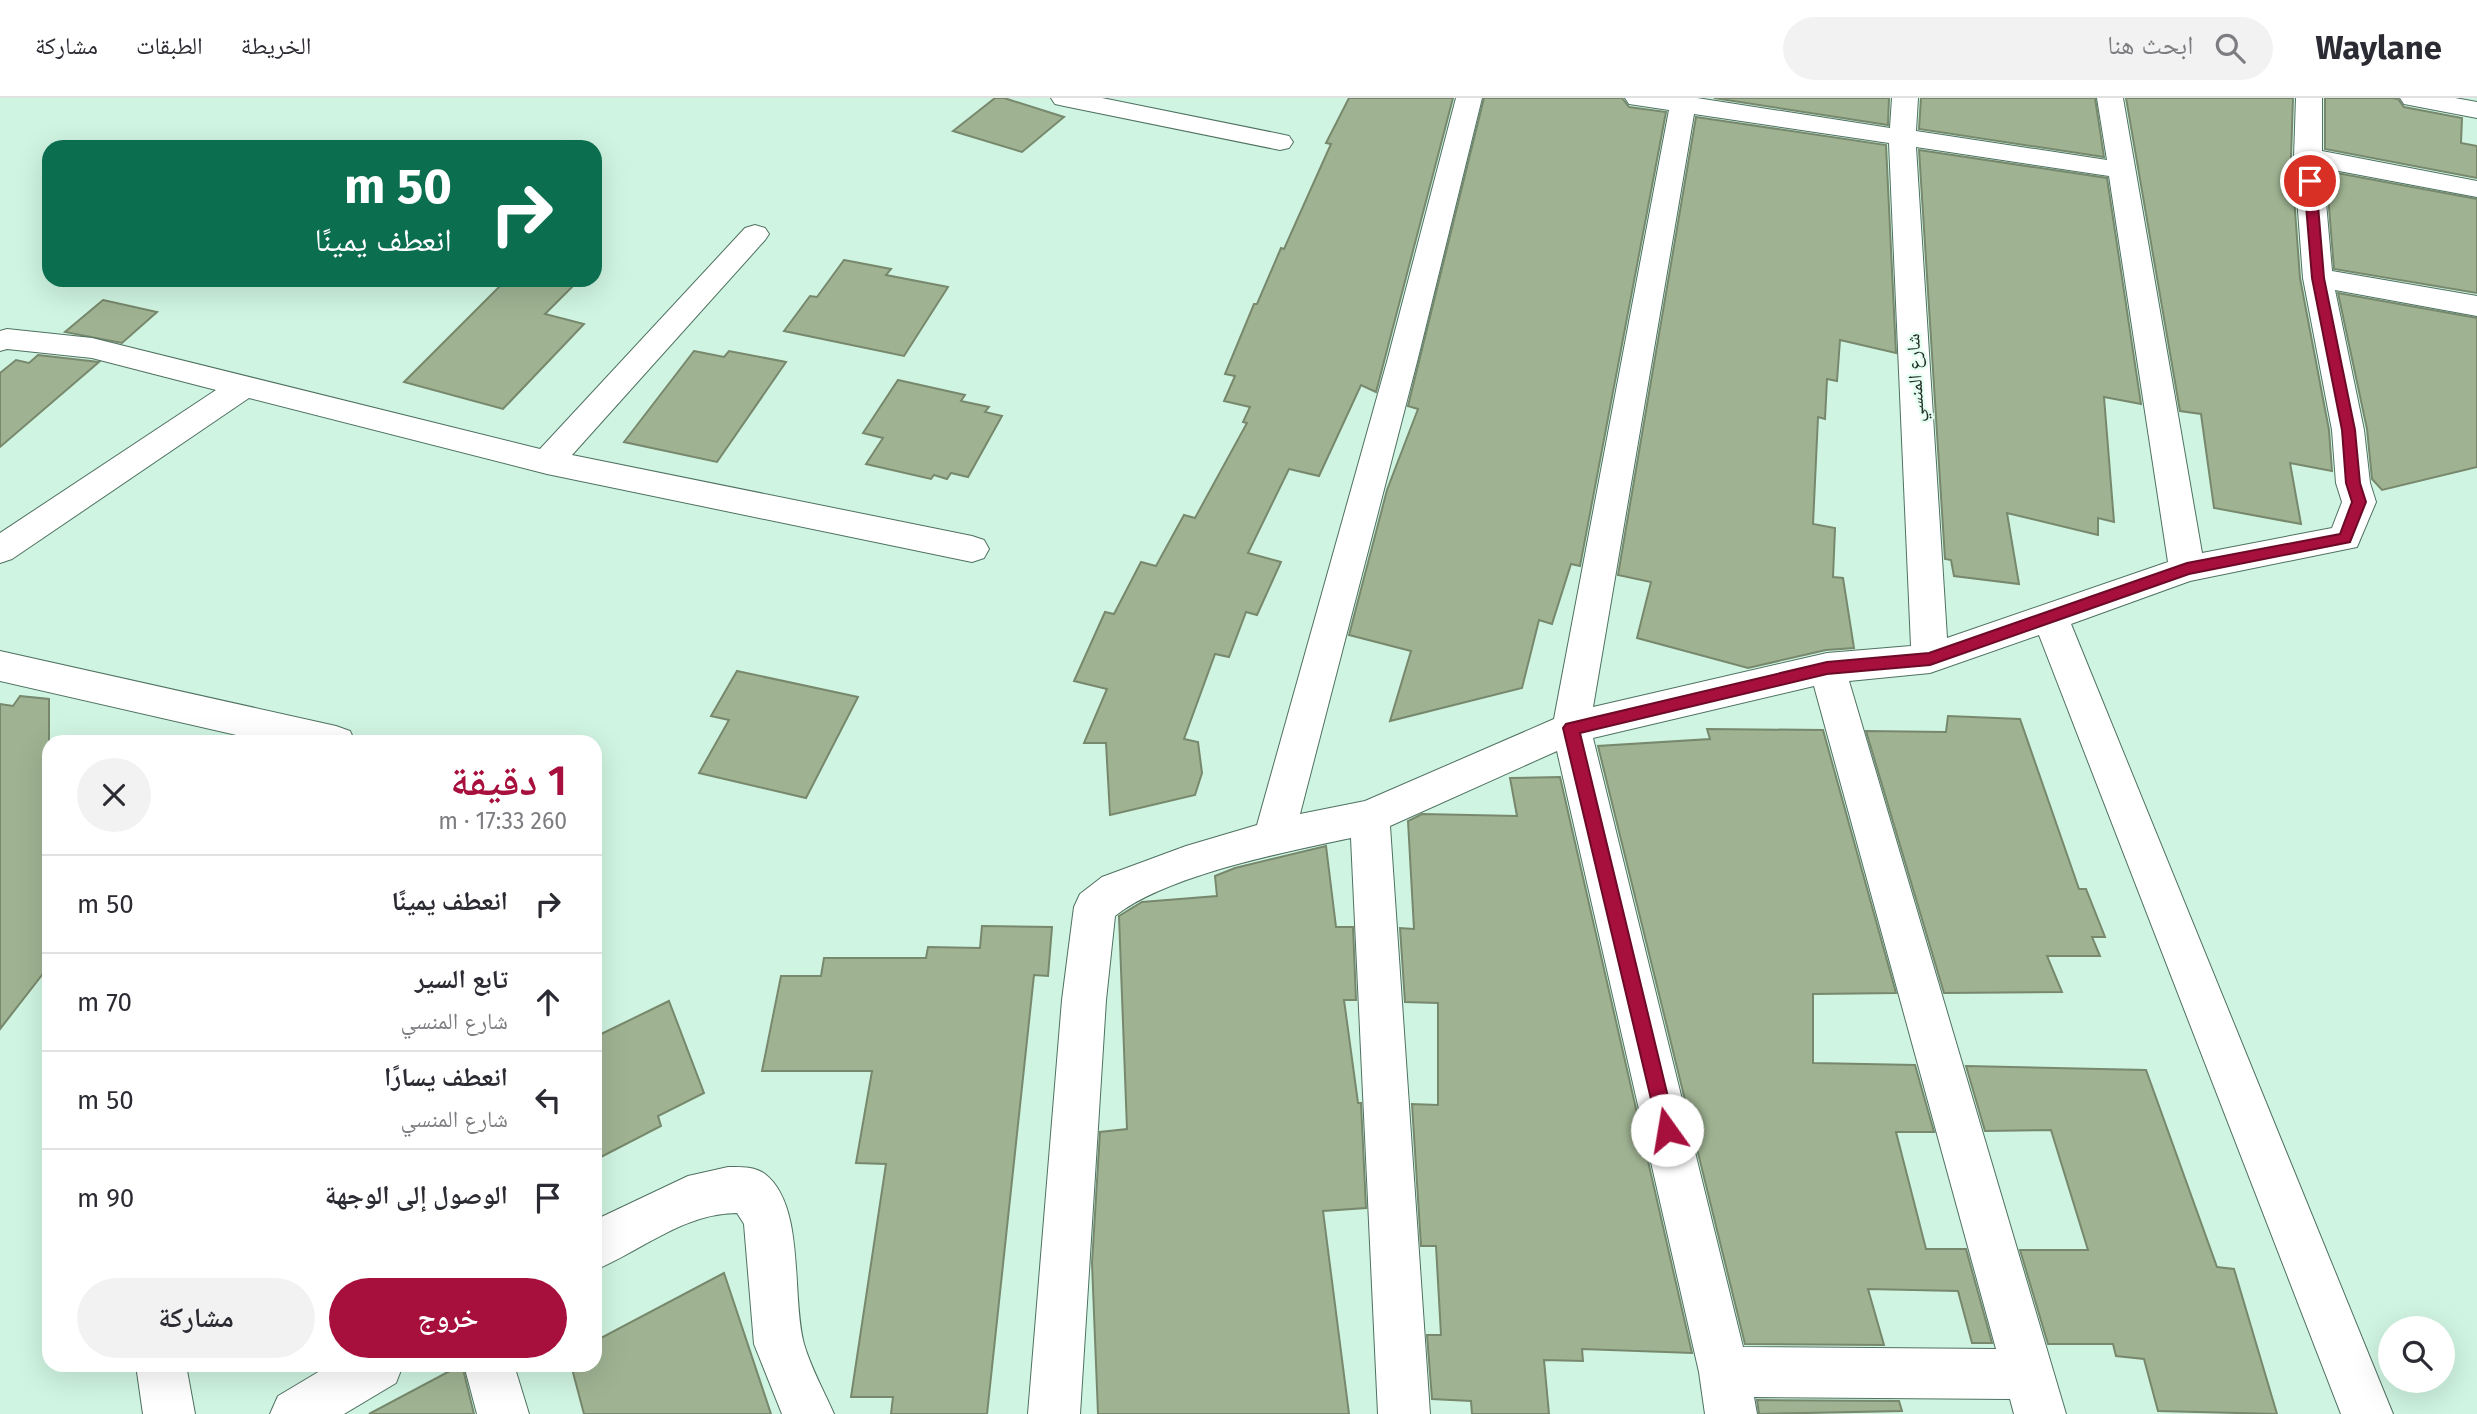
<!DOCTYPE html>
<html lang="ar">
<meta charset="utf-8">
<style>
body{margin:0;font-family:"Fira Sans","Noto Naskh Arabic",sans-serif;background:#f2f2f3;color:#2b2b33;direction:rtl;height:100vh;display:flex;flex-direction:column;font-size:26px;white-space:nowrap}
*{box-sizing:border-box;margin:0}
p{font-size:23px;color:#7c7c81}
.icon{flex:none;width:38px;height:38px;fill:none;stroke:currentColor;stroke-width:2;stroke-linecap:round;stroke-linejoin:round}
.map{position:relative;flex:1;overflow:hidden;direction:ltr}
.side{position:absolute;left:42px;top:637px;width:560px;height:637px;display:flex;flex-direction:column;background:#fff;border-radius:21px;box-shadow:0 7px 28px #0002;direction:rtl}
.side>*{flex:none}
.banner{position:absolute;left:42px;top:42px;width:560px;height:147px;border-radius:21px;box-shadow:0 7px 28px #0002;direction:rtl;background:#0b6e4f;color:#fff;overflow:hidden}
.fabs{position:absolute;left:2378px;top:1218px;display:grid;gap:14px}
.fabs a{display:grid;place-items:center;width:77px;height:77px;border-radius:50%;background:#fff;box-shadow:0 7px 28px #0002;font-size:35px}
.pin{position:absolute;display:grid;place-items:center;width:60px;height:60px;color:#fff;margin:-30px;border:4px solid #fff;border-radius:50%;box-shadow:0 2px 7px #0007}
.me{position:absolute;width:77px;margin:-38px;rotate:347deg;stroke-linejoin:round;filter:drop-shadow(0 0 5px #0008)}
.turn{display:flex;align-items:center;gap:24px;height:147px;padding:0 35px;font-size:32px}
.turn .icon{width:91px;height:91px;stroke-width:2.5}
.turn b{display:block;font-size:49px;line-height:60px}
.round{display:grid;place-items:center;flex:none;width:74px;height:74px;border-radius:37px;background:#f2f2f3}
.summary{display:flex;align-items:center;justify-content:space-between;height:119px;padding:0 35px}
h1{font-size:42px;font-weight:600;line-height:52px;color:#a70f3d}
.cta{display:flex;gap:14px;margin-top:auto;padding:14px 35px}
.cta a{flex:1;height:80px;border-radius:42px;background:#a70f3d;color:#fff;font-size:28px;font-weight:600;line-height:80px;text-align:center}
.cta a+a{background:#f2f2f3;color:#2b2b33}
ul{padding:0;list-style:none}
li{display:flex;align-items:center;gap:21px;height:98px;padding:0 35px;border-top:2px solid #e1e1e2}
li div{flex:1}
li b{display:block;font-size:26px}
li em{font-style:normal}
header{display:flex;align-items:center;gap:42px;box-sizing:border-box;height:98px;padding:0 35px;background:#fff;border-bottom:2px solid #e1e1e2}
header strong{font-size:33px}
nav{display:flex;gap:38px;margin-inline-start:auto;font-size:24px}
.search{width:490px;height:63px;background:#f2f2f3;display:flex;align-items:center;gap:18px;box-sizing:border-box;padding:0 24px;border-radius:38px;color:#7c7c81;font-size:26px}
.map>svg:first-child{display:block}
.building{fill:#9fb392;stroke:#77886c;stroke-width:2}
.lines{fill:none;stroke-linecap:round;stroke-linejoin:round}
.street-casing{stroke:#4f7161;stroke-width:2}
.street{fill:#fff;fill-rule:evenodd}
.route{fill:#a70f3d;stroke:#6d0a28;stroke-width:2}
.labels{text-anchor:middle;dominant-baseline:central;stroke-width:5;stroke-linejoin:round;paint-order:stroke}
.street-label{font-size:19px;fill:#1e2c25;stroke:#e7fef2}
</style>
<header>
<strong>Waylane</strong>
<div class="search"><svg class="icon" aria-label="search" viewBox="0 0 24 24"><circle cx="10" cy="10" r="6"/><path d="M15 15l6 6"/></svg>ابحث هنا</div>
<nav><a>الخريطة</a><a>الطبقات</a><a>مشاركة</a></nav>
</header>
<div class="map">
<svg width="2477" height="1316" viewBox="0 0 2477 1316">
<rect width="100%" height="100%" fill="#cff4e1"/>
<g class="building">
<polygon points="995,0 1004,0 1064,19 1022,54 953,33"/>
<polygon points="1349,0 1453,0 1376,294 1361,287 1319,378 1289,371 1248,455 1281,464 1257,517 1246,514 1229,559 1215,556 1184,641 1198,644 1202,675 1195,697 1110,717 1106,645 1084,645 1107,591 1074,583 1105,514 1114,516 1141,464 1156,468 1184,417 1195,420 1247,325 1243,324 1250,309 1224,303 1235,278 1225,276 1254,206 1257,206 1281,150 1284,151 1331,46 1326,45"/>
<polygon points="1484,0 1622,0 1629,9 1666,14 1580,468 1571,466 1552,526 1539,522 1522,590 1390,623 1411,553 1349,537 1387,392 1418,311 1408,308"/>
<polygon points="1714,0 1889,0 1888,27"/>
<polygon points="1921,0 2095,0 2104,59 1919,31"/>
<polygon points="2126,0 2293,0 2291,59 2300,180 2329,332 2332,373 2290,365 2301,426 2214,410 2201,316 2180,313"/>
<polygon points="2325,0 2392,0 2398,1 2404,9 2462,20 2461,45 2477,48 2477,80 2325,51"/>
<polygon points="1696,19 1886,47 1896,255 1840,242 1837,283 1827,281 1825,321 1818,319 1813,426 1835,430 1833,479 1843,480 1854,550 1826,552 1748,570 1637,540 1651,484 1618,477"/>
<polygon points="1919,52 2107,80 2141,306 2104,299 2114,424 2098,420 2098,437 2007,415 2019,486 1954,478 1951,462 1945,461"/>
<polygon points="2326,73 2477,101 2477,195 2334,171"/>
<polygon points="844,162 891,171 886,177 948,189 904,258 784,233 810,198 817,199"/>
<polygon points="506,182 579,182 545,216 584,226 503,311 404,284"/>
<polygon points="2338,195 2477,220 2477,369 2382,392 2372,381 2367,331"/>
<polygon points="103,202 157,214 122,245 65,234"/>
<polygon points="694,253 724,259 729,253 786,264 717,364 624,344"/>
<polygon points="38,257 99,264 0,349 0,275 16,262 29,265"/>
<polygon points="898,282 965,297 961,303 989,309 985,314 1002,318 968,379 951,375 947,381 934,377 931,381 866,366 883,340 863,335"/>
<polygon points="737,573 858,599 806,700 699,675 729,622 711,618"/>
<polygon points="20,598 49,601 49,868 0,931 0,606 13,608"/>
<polygon points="1948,618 2020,621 2079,791 2086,791 2105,839 2092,839 2100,858 2047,858 2062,894 1944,895 1866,633 1946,634"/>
<polygon points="1707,631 1823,632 1896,895 1813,896 1813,965 1915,967 1934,1034 1896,1034 1926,1151 1966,1151 1992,1245 1972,1245 1958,1193 1868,1191 1884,1247 1745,1246 1598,648 1710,641"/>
<polygon points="1560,679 1692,1255 1582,1251 1583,1263 1544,1262 1549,1316 1472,1316 1471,1303 1432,1301 1427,1237 1441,1237 1436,1148 1421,1148 1412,1006 1438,1007 1438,905 1405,904 1400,830 1414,831 1408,723 1422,716 1517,718 1510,680"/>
<polygon points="1326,748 1336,829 1353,829 1356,902 1344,902 1358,1005 1361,1005 1366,1110 1323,1113 1349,1316 1098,1316 1092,1165 1100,1034 1127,1031 1119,818 1142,804 1217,798 1215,778 1235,770"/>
<polygon points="982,828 1052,829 1048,878 1034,877 987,1316 891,1316 893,1299 851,1299 886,1066 856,1065 872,973 762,973 781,878 821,878 824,860 926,860 928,849 980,850"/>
<polygon points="669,903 704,995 658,1018 661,1028 595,1062 595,939"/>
<polygon points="1966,968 2146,972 2217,1169 2234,1171 2277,1316 2158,1313 2144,1261 2116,1258 2113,1246 2048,1246 2020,1152 2088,1152 2051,1032 1985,1033"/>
<polygon points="724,1175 771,1316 584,1316 571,1267 595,1267 595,1243"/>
<polygon points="462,1267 474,1316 369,1316 461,1267"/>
<polygon points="1757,1302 1899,1303 1902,1313 1759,1316"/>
</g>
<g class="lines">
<g class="street-casing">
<g id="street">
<polygon points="1051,0 1102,0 1280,36 1289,38 1293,44 1289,50 1280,52 1064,8 1055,6"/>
<path d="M1456 0H1482L1418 260 1300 716 1365 703 1554 621 1669 12 1629 6 1625 0H1697L1890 30 1892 0H1918L1916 33 2107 62 2097 0H2123L2202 455 2332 430 2342 404 2336 385 2332 332 2303 180 2294 59 2296 0H2322V53L2477 83V99L2323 70 2332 173 2477 198V218L2335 192 2364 332 2370 385 2376 404 2357 449 2190 483 2071 526 2393 1316H2341L2039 537 1930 575 1849 583 2066 1316H2014L2010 1301 1754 1299 1757 1316H1705L1699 1274 1557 653 1390 728 1430 1316H1378L1351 740C1285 754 1167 777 1115 818L1106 902 1080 1316H1028L1062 902 1074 809 1080 796 1102 779 1186 748 1257 727 1388 260ZM1694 16 1889 45 1911 548 1827 555 1593 609ZM1916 49 2109 78 2168 464 1947 540ZM1814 588 1996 1251 1743 1249 1593 640Z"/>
<polygon points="2400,0 2455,0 2477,4 2477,20 2404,6"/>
<polygon points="755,127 765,130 769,136 765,142 572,357 972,438 984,442 989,451 984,460 972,464 547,376 249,300 12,461 0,465 0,435 216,292 92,260 7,251 0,253 0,233 7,231 92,240 540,351 745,130"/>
<polygon points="0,553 336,628 350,633 355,644 267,644 0,583"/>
<path d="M728 1069C740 1069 754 1068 765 1076 806 1108 791 1200 804 1246 811 1270 824 1293 834 1316H782L754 1246 744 1126 737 1115C684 1115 641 1153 595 1172V1122L688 1078Z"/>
<polygon points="136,1267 186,1267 195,1316 143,1316"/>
<polygon points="330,1267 403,1267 396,1285 344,1316 270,1316 278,1298"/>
<polygon points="464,1267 514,1267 529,1316 477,1316"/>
</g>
</g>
<use href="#street" class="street"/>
</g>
<polygon class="route" points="2310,80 2316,83 2324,180 2355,332 2360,385 2366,404 2350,444 2189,476 1930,567 1827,576 1580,635 1676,1032 1674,1039 1667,1042 1660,1039 1563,630 1566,626 1827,564 1929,555 2187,465 2340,436 2352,404 2346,385 2342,332 2312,180 2304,83"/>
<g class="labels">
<g class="street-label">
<text transform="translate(1915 280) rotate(-93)">شارع المنسي</text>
</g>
</g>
</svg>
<div class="fabs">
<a><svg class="icon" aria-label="search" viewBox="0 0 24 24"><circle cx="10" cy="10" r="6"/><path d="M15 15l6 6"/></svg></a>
</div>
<div class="pin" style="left:2310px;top:83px;background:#d93025"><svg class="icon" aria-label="arrive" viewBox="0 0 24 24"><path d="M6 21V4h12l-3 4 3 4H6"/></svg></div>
<svg class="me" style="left:1667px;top:1032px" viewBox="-20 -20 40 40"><circle r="19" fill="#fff"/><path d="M0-13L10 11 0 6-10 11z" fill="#a70f3d"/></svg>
<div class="banner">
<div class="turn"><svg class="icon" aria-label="right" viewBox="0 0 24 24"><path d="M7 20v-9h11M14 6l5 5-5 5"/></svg><div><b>50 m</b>انعطف يمينًا</div></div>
</div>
<section class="side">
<div class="summary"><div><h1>1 دقيقة</h1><p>260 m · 17:33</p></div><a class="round"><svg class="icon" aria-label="close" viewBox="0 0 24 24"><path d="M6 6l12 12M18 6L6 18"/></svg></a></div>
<ul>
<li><svg class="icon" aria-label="right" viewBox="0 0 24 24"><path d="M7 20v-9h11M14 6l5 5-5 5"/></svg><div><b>انعطف يمينًا</b></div><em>50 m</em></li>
<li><svg class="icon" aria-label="ahead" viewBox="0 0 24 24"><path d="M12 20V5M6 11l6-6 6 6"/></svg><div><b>تابع السير</b><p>شارع المنسي</p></div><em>70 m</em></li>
<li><svg class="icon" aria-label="left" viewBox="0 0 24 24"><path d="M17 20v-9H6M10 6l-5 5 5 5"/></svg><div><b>انعطف يسارًا</b><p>شارع المنسي</p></div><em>50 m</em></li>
<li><svg class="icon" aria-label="arrive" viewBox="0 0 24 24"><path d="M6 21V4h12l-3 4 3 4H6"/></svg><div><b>الوصول إلى الوجهة</b></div><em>90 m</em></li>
</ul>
<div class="cta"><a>خروج</a><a>مشاركة</a></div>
</section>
</div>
